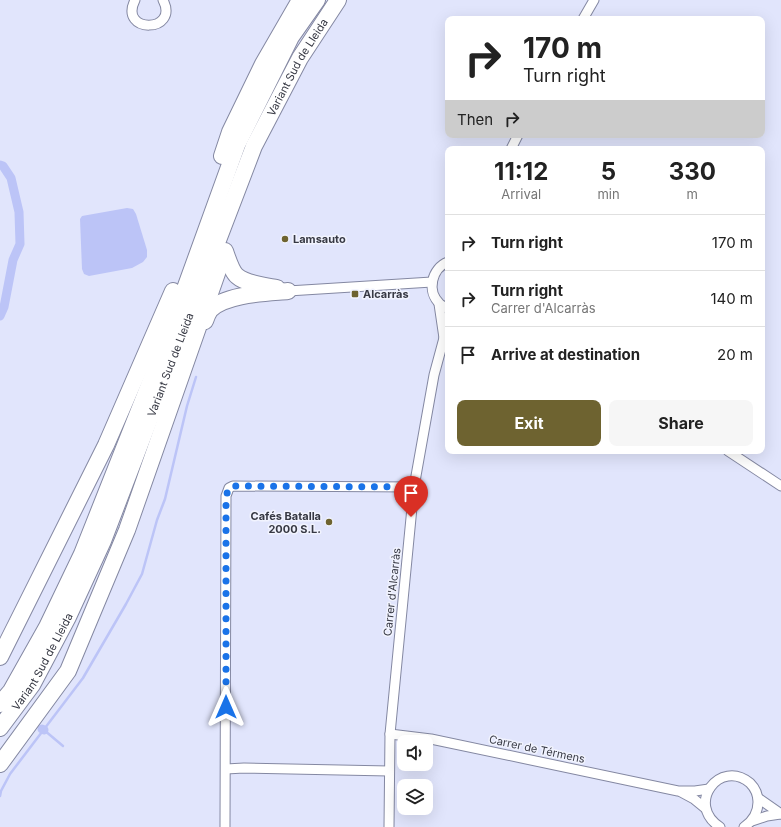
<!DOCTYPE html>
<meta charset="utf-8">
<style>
body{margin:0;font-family:Inter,sans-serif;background:#f6f6f6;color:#222;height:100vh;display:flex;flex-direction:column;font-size:15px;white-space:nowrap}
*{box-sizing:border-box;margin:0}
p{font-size:13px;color:#767676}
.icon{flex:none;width:22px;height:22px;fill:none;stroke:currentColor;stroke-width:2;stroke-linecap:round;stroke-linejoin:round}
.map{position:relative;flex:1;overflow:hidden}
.panel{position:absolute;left:445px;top:146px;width:320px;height:308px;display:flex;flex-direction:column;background:#fff;border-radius:8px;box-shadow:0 4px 16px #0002}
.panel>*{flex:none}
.banner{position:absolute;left:445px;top:16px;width:320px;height:122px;border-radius:8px;box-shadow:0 4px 16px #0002;background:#fff;color:#222;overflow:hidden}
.buttons{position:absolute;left:397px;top:735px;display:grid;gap:8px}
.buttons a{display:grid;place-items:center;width:36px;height:36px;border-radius:8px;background:#fff;box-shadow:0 4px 16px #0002;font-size:20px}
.pin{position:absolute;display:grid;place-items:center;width:34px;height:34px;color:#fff;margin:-41px -17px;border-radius:50% 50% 50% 0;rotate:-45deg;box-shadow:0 0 4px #0007}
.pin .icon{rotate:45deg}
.me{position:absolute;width:44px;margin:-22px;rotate:0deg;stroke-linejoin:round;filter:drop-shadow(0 0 3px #0008)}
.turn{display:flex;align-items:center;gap:14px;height:84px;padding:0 12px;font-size:18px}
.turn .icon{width:52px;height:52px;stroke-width:2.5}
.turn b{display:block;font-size:28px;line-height:34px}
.then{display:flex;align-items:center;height:38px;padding:0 12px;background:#0003;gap:8px;font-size:15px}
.eta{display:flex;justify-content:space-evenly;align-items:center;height:68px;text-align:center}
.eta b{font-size:24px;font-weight:700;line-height:28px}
.primary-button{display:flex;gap:8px;margin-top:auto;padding:8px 12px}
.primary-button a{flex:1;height:46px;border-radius:8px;background:#6e6330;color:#fff;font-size:16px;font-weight:700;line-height:46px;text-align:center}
.primary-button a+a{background:#f6f6f6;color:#222}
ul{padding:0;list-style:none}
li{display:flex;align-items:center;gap:12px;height:56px;padding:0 12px;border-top:1px solid #e0e0e0}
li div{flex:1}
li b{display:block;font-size:15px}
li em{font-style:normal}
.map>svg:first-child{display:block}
.water{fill:#bcc4f7}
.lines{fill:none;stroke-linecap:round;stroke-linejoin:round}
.stream{stroke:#bcc4f7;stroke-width:2.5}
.canal{stroke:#bcc4f7;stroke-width:9}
.street-casing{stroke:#8488a2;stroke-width:11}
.highway-casing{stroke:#8488a2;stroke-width:18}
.street{stroke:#fff;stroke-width:9}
.highway{stroke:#fff;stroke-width:16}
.route{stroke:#1a73e8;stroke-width:7;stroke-dasharray:0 12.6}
.poi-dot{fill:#6e6330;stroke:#f1f3fe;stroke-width:1.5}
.labels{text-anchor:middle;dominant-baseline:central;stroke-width:3;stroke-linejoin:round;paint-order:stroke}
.street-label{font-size:11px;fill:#373944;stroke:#f1f3fe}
.poi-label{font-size:11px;font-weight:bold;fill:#373944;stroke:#f1f3fe;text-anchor:start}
</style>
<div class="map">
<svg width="781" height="827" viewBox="0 0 781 827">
<rect width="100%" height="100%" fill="#e1e5fc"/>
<polygon class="water" points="127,208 133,209 136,214 147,250 147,257 143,262 132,268 89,276 84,274 82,269 80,219 82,216"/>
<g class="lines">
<g class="stream">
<polyline points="44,730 63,746"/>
<polyline points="0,796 1,791 10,774 83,678 126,604 142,574 157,520 165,499 187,406 196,377"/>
</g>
<g class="canal">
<polyline points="0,165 3,166 11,178 19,212 20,244 13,260 4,307 0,316"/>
<polyline points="42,729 44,730"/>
</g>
<g class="street-casing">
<g id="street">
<path d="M135 0C118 34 180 33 163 0"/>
<polyline points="583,19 594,0"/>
<polyline points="511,149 518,135"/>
<path d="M448 262C432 268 426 291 440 304 442 306 446 307 448 309"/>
<polyline points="288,291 432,282"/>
<polyline points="439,304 444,338"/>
<polyline points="728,451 781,486"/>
<polyline points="390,734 431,739 678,791 695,791 709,789"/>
<polyline points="226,769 244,768 389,771"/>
<polyline points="681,792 694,799 705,808"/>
<polyline points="758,798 781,814"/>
<polyline points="752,821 767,816 781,814"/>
<polyline points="225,827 226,496 229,488 233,486 414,487"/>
<polyline points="389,827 390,734 414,487 434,375 444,338 448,332"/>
<path d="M720 827C685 804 720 758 750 783 755 788 758 795 758 802 758 813 753 821 744 827"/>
</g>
</g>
<g class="highway-casing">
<g id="highway">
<polyline points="222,156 230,132 263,64 300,0"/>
<path d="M225 251C227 257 232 272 237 276 246 284 266 286 277 288"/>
<path d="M205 321C206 318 208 313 210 310 225 294 267 293 288 291"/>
<polyline points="0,657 106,445 173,291"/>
<polyline points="0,704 11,691 47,627 82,554 161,355 237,145 291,37 317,0"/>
<path id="s1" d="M0 728 32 685 68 617 103 541 254 146 300 58 338 0"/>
<polyline points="0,764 68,671 127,530 222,259"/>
</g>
</g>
<use href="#street" class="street"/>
<use href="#highway" class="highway"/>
</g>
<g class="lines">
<polyline class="route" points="226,707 226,496 229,488 233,486 414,487 411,517"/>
</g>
<g class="poi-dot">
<circle cx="285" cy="239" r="4"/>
<rect x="351" y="290" width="8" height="8" rx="2"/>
<circle cx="329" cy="522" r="4"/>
</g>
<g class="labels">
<g class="street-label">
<text stroke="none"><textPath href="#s1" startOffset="727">Variant Sud de Lleida</textPath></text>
<text stroke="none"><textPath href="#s1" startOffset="403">Variant Sud de Lleida</textPath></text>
<text transform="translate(392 592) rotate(-84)">Carrer d'Alcarràs</text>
<text stroke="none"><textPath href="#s1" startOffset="79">Variant Sud de Lleida</textPath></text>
<text transform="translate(537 749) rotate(12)">Carrer de Térmens</text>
</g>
<g class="poi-label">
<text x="293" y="239">Lamsauto</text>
<text x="363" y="294">Alcarràs</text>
<text x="321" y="516" text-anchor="end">Cafés Batalla<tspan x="321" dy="13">2000 S.L.</tspan></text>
</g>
</g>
</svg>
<div class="buttons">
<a><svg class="icon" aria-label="sound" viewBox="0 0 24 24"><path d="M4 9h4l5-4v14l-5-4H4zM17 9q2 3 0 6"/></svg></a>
<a><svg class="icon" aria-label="layers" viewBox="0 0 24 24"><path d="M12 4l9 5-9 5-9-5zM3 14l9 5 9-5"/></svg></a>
</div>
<div class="pin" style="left:411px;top:517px;background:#d93025"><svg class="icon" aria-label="arrive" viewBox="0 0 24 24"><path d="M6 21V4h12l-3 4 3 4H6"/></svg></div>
<svg class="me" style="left:226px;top:707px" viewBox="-20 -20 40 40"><path d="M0-17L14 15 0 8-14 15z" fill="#1a73e8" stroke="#fff" stroke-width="4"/></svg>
<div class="banner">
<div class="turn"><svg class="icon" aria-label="right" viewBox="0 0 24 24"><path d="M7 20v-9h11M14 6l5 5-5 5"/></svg><div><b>170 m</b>Turn right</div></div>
<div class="then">Then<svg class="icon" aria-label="right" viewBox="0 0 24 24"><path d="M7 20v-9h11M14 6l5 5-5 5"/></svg></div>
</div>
<section class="panel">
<div class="eta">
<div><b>11:12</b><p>Arrival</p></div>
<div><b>5</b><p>min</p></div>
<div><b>330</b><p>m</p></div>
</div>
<ul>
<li><svg class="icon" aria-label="right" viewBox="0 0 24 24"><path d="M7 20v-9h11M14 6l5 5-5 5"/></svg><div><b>Turn right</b></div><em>170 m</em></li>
<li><svg class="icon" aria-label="right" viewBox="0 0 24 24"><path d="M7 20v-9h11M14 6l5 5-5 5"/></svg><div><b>Turn right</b><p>Carrer d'Alcarràs</p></div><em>140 m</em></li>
<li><svg class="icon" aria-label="arrive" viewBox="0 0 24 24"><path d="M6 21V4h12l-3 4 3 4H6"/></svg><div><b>Arrive at destination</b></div><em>20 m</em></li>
</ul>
<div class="primary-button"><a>Exit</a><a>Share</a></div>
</section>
</div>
